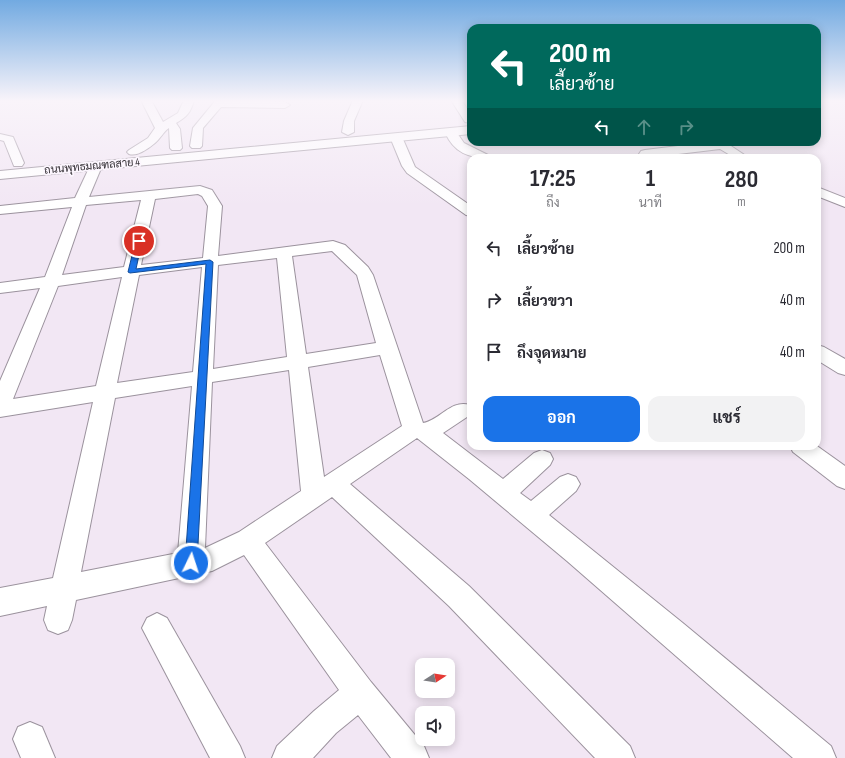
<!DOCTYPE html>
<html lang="th">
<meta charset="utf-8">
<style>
body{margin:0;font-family:"Sofia Sans Condensed",Sarabun,sans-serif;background:#f2f2f3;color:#2b2b33;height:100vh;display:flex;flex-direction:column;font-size:15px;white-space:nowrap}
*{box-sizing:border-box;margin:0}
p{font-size:13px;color:#7c7c81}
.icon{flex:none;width:22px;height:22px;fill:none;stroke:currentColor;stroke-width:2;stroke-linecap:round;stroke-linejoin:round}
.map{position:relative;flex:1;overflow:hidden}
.panel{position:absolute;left:467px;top:154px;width:354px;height:296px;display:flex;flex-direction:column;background:#fff;border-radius:12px;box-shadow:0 2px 10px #0003}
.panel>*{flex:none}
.banner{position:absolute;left:467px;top:24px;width:354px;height:122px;border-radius:12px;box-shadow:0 2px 10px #0003;background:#00695c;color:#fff;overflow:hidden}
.needle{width:26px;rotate:78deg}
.controls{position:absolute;left:415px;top:658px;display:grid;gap:8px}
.controls a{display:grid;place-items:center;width:40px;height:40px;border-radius:8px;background:#fff;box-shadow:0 2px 10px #0003;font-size:20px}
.pin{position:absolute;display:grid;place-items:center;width:34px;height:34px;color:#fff;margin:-17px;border:2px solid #fff;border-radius:50%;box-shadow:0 1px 4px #0007}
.me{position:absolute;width:44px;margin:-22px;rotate:4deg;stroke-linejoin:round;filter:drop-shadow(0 0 3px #0008)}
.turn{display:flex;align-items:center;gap:14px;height:84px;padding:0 16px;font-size:18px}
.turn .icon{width:52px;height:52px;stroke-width:2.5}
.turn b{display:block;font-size:28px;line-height:34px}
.lanes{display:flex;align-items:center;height:38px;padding:0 16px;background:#0003;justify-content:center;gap:20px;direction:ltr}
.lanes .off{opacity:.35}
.eta{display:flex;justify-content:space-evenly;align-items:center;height:68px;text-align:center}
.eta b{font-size:24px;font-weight:700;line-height:28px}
.action{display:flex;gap:8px;margin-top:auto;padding:8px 16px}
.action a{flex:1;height:46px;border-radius:12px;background:#1a73e8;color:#fff;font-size:16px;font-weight:700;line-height:46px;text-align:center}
.action a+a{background:#f2f2f3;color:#2b2b33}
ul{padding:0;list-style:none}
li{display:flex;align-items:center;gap:12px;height:52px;padding:0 16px}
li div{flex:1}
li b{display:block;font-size:15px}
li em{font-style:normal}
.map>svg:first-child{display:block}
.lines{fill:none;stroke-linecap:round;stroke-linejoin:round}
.minor-casing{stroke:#9b929d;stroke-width:2}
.major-casing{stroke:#9b929d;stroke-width:2}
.minor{fill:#fff;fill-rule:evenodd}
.major{fill:#fff;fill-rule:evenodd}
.route{fill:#1a73e8;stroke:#114b97}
.labels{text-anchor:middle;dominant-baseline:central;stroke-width:3.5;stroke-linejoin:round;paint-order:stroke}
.far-street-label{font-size:11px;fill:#353136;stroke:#fcf6fe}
</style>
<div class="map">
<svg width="845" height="758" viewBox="0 0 845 758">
<rect width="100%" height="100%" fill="#f2e7f4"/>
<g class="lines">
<g class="minor-casing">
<g id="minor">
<path d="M141 100H151L163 122 178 113 184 100H194C191 112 187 117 176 123L180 129 182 148 180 150H172L170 148 169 128C163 132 161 138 155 143 149 148 137 157 129 154L127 152 129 150 148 138 155 128Z"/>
<polygon points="216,100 285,102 290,105 285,108 221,107 203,128 202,146 200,148 192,148 190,146 193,128"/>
<polygon points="353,100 363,100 354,121 354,132 348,135 342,132 344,121"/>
<polygon points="451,100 461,100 471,114 471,123 465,122"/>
<path d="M451 129 455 130 464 143 488 155 490 158C469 158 454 153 445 132Z"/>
<polygon points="0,134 13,137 24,163 22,166 14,166 4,141 0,140"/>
<polygon points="396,134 402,137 415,167 471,206 471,216 466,215 407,173 402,166 390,137"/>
<polygon points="711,142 725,142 749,158 735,158 720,149 645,158 641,157 639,154 641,151 645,150"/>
<path d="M96 162 100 163 102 166 89 197 200 186 212 190 222 206 218 256 333 241 345 245 368 267 373 275 423 423C440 420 451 399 470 405V415L443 433 503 479 534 453 542 450 550 453 553 459 550 465 520 493 531 501 560 477 568 474 576 477 580 484 576 491 549 515 684 624 831 746 836 758H793L567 561 469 479 417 438 350 484 469 586 630 746 635 758H595L449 606 332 497 265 543 371 682 424 746 429 758H391L358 715 336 733 313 758H272L277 746 314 711 339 690 244 555 212 571 76 600 72 620 68 630 58 634 48 630 44 620 47 606 0 616V588L53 578 93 402 0 417V381L40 288 0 293V283L45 277 72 207 0 214V206L75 198 90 166 92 163ZM198 194 202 196 208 206 203 258 141 265 155 199ZM141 200 124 267 62 275 86 205ZM332 251 357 275 376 343 306 354 292 256ZM277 258 287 357 213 369 218 265ZM202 267 193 372 117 383 139 275ZM122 277 96 386 13 399 58 286ZM380 355 402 426 324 477 308 367ZM289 370 301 491 239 532 205 548 212 382ZM192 386 178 553 81 572 115 398Z"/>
<polygon points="817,187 845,198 845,207 817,196"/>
<polygon points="817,345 824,347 845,359 845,375 838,373 817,360"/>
<polygon points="790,446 817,446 845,466 845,489 837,486 793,452"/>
<polygon points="157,613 167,618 240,746 245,758 210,758 142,628 147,618"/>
<polygon points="30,722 42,727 55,758 21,758 13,739 18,727"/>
</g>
</g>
<g class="major-casing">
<polygon id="major" points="471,126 471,134 0,179 0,171"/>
</g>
<use href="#minor" class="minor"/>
<use href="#major" class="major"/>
</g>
<linearGradient id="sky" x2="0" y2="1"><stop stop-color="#72aae1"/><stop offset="0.49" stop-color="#f9f4fa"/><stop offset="1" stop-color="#f9f4fa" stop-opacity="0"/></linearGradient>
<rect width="845" height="206" fill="url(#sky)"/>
<polygon class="route" points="136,239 142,241 136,269 210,260 213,262 197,563 196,567 191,569 187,567 185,563 206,264 130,273 128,272"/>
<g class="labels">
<g class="far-street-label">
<text transform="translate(92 166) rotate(-5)">ถนนพุทธมณฑลสาย 4</text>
</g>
</g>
</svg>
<div class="controls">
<a><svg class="needle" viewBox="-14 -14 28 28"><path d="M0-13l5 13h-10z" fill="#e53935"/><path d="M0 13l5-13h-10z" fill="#7c7c81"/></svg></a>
<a><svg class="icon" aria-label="sound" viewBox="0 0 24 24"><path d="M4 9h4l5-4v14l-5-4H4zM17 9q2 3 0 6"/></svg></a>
</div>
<div class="pin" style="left:139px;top:241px;background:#d93025"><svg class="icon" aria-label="arrive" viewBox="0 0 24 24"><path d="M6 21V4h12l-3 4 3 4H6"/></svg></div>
<svg class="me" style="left:191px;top:563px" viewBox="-20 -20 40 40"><circle r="17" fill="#1a73e8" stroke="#fff" stroke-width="3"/><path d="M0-11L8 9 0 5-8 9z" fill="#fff"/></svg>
<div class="banner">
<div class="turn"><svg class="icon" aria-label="left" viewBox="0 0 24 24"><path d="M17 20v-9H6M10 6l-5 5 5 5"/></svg><div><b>200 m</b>เลี้ยวซ้าย</div></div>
<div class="lanes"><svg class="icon" aria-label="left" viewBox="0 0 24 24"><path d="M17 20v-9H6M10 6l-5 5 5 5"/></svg><svg class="icon off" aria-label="ahead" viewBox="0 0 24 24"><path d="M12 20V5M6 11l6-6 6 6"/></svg><svg class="icon off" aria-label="right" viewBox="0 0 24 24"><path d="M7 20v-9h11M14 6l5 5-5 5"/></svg></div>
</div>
<section class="panel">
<div class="eta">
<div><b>17:25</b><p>ถึง</p></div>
<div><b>1</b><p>นาที</p></div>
<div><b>280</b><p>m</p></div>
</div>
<ul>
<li><svg class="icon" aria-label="left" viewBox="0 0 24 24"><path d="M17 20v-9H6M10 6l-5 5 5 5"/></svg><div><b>เลี้ยวซ้าย</b></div><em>200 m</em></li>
<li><svg class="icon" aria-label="right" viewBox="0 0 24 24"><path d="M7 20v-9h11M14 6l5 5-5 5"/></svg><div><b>เลี้ยวขวา</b></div><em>40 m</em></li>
<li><svg class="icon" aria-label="arrive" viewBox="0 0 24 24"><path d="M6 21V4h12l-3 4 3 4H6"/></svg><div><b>ถึงจุดหมาย</b></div><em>40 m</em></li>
</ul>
<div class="action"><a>ออก</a><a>แชร์</a></div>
</section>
</div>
